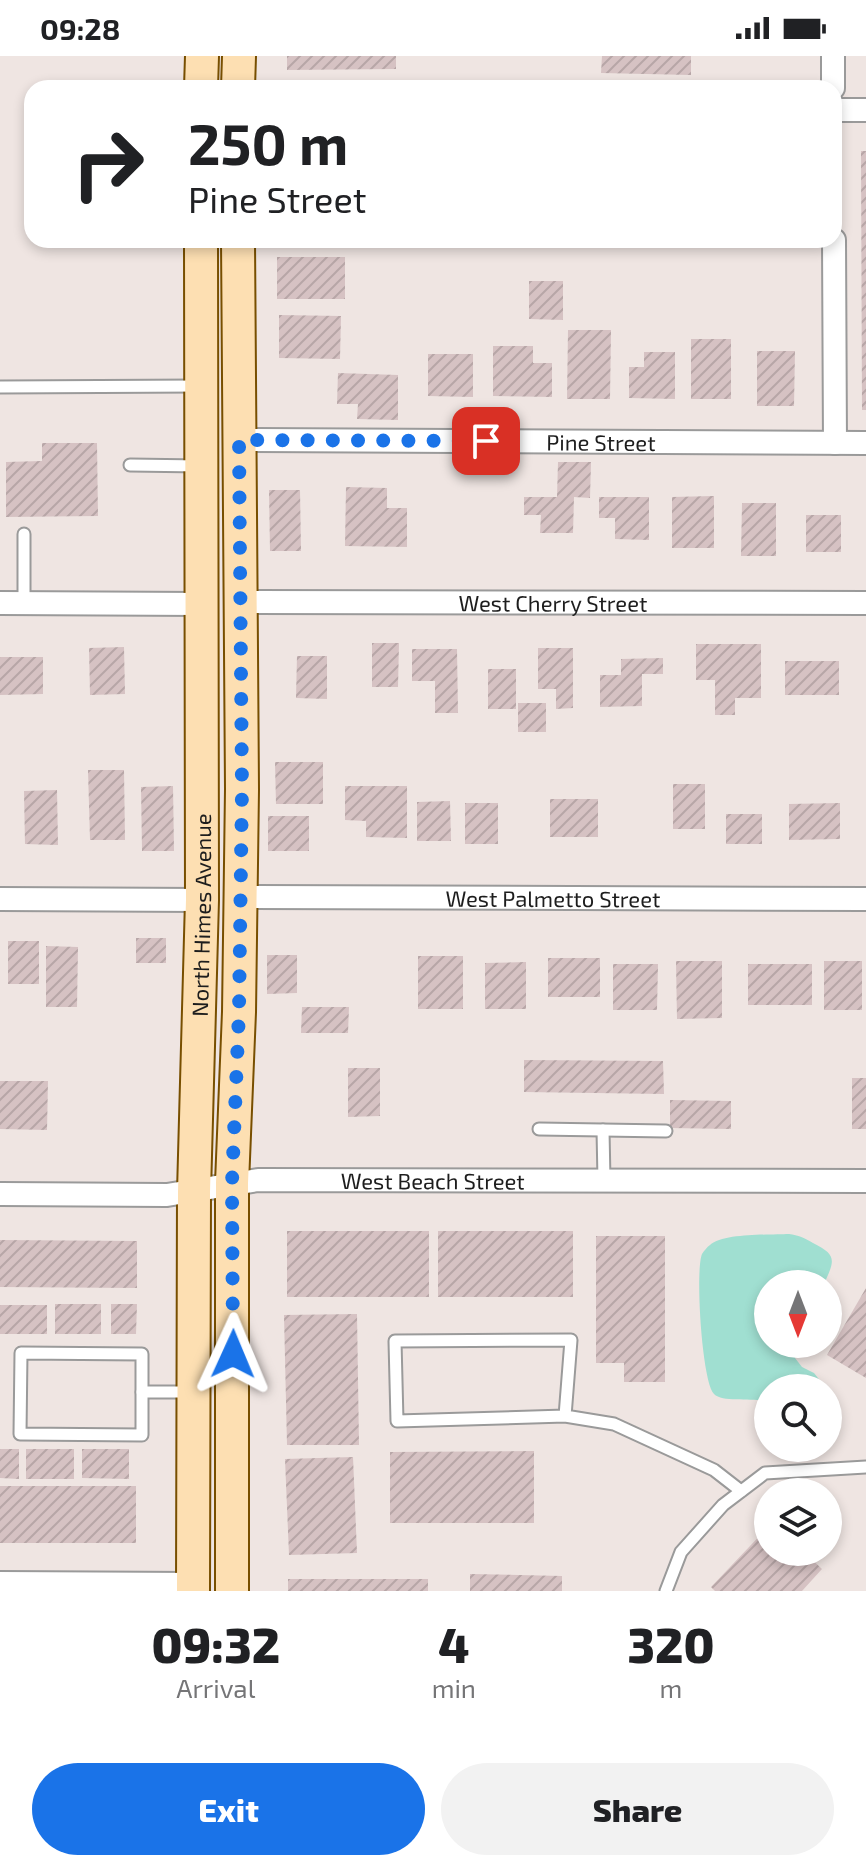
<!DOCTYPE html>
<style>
body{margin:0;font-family:"Exo 2",sans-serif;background:#f2f2f2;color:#202124;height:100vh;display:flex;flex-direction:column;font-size:30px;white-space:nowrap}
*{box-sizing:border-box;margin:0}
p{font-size:26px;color:#757577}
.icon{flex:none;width:44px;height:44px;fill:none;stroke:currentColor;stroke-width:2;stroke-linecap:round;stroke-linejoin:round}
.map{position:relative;height:1535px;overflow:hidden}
.sheet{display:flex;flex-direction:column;background:#fff;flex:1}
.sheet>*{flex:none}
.top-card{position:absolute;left:24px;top:24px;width:818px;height:168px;border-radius:24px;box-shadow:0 4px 12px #0003;background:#fff;color:#202124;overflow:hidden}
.needle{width:52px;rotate:180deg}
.controls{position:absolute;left:754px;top:1214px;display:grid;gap:16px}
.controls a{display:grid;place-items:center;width:88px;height:88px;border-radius:50%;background:#fff;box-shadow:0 4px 12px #0003;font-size:40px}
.pin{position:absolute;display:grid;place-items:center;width:68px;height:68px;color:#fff;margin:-34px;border-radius:16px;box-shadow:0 4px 12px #0006}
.me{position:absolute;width:88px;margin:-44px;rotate:1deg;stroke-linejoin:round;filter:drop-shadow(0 0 6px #0008)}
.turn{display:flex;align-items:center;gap:28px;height:168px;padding:0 32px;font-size:36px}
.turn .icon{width:104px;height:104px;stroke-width:2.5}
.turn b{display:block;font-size:56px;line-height:68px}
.eta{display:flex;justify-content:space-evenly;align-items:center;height:136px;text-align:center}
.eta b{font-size:48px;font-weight:800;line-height:56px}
.button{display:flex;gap:16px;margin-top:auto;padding:16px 32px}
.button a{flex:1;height:92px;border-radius:48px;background:#1a73e8;color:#fff;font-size:32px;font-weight:800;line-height:92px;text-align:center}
.button a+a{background:#f2f2f2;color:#202124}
.status{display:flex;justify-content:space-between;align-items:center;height:56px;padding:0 40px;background:#fff;direction:ltr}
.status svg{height:22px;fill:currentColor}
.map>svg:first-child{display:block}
.water{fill:#a0dfd1}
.building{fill:url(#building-hatch)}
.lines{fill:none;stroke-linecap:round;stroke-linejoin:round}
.lane-casing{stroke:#9a9a9a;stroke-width:15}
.street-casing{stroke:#9a9a9a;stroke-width:26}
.secondary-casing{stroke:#784f00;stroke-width:36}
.lane{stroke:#fff;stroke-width:11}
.street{stroke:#fff;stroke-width:22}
.secondary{stroke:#fddfb2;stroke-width:32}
.route{stroke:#1a73e8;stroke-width:14;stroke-dasharray:0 25.2}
.labels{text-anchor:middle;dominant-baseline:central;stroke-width:6;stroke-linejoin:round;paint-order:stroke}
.street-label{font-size:22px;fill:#1d1d1d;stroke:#fff}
</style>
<div class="status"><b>09:28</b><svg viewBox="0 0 49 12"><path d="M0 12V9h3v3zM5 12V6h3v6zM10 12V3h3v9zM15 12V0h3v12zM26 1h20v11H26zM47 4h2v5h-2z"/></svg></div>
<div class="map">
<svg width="866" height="1535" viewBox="0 0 866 1535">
<defs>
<pattern id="building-hatch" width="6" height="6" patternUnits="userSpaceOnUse" patternTransform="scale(2)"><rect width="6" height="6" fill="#d6c2c3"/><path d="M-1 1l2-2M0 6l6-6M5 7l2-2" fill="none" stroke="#b7a6a7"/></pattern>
</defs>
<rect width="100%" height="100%" fill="#efe5e2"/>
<path class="water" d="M789 1178C798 1179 805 1182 813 1187 837 1199 835 1204 824 1228H768V1288H797L795 1302 802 1311 814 1317 826 1332H768V1346C753 1341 723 1347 714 1338 702 1326 695 1215 702 1198 704 1195 707 1191 710 1189 723 1177 770 1179 789 1178Z"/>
<g class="building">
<polygon points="287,0 396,0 396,13 287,14"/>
<polygon points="602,0 691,0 691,19 601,17"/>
<polygon points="861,95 866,95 866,354 862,354"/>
<rect x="294" y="184" width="73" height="6"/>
<rect x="540" y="184" width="35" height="3"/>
<rect x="277" y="201" width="68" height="42"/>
<polygon points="529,225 563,225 563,264 529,263"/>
<polygon points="279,259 341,260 340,303 279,302"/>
<polygon points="568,274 611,274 610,343 567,343"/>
<rect x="691" y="283" width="40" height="60"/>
<polygon points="493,290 533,290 533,307 552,307 552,341 493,340"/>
<polygon points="757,295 795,295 794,350 757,350"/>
<polygon points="644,296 675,296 675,343 629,342 629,311 644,311"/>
<polygon points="428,298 473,298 473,341 428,340"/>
<polygon points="338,317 398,319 398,364 357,363 358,348 337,348"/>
<polygon points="42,387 97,387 98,460 6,461 6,406 42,405"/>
<polygon points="558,406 591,406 590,442 574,441 573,477 540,477 541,459 524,459 524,441 557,441"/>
<polygon points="346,431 387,432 387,452 407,452 407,491 345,490"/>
<polygon points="269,434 300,434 301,495 270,495"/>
<polygon points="714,440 714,492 672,492 672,441"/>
<polygon points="599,441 649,441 649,484 615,483 615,462 599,462"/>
<polygon points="742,447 776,447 776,500 741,500"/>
<rect x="806" y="459" width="35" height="37"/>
<polygon points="372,587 399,587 398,631 372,631"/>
<polygon points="696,588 761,588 761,642 735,642 735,659 715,659 715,624 696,624"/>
<polygon points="124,591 125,638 90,639 89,592"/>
<polygon points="538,592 573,592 573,652 556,653 556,633 538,633"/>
<polygon points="412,593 457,593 458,657 435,657 435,625 412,625"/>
<polygon points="297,600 327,600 327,643 296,642"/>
<polygon points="0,601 43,601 43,638 0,639"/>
<polygon points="663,602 663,618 642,618 642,650 600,651 600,619 621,619 621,603"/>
<rect x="785" y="605" width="54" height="34"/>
<rect x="488" y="613" width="28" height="40"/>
<rect x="518" y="647" width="28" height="29"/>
<polygon points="275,706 323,706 323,748 276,748"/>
<polygon points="88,714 124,714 125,784 90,784"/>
<rect x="673" y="728" width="32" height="45"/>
<polygon points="173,730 174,795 142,795 141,731"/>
<polygon points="345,730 407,730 407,782 366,781 366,765 345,764"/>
<polygon points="57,734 58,789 25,788 24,735"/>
<rect x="550" y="743" width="48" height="38"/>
<polygon points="450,745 451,785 417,785 417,746"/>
<rect x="465" y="747" width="33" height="41"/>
<polygon points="840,747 840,783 789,784 789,748"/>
<rect x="726" y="758" width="36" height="30"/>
<rect x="268" y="760" width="41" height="35"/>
<rect x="136" y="882" width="30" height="25"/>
<rect x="8" y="885" width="31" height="43"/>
<polygon points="46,890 78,891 77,951 46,951"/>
<polygon points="267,899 297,899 297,937 267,938"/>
<rect x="418" y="900" width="45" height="53"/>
<rect x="548" y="902" width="52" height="39"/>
<polygon points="676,905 722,905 722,962 677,963"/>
<rect x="824" y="905" width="38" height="49"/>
<polygon points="526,906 526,953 485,953 485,907"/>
<polygon points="613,908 658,908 657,954 613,954"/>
<rect x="748" y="908" width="64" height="41"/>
<polygon points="302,951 349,951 348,977 301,977"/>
<polygon points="524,1004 663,1005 664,1038 524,1036"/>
<polygon points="348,1012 380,1012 380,1060 348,1061"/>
<rect x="852" y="1022" width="14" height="51"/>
<polygon points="0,1025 48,1025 47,1074 0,1073"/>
<polygon points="670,1044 731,1045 731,1073 670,1072"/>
<rect x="287" y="1175" width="142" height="66"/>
<rect x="438" y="1175" width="135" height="66"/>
<polygon points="596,1180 665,1180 665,1326 624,1326 624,1307 596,1307"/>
<polygon points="0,1184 137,1185 137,1232 0,1231"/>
<polygon points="866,1232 866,1322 827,1299"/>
<rect x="55" y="1248" width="46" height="30"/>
<polygon points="111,1248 137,1248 136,1278 111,1278"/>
<rect x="0" y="1249" width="47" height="29"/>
<polygon points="357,1258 359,1389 287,1389 284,1259"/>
<polygon points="0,1393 19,1393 19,1423 0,1422"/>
<rect x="26" y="1393" width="48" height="30"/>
<polygon points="82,1393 129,1393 129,1423 82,1422"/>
<polygon points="534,1395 534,1467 390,1467 390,1396"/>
<polygon points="353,1401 357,1497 289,1499 285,1403"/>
<rect x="0" y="1430" width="136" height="57"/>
<polygon points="768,1471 768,1496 804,1496 822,1513 802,1535 715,1535 711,1531"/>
<polygon points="470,1518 562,1520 562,1535 470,1535"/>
<rect x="288" y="1523" width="140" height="12"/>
</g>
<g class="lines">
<g class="lane-casing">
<g id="lane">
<polyline points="0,331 200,330"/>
<polyline points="130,409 201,410"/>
<polyline points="24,478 24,547"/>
<polyline points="539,1073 666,1075"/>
<polyline points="603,1074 604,1124"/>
<polygon points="21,1297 142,1298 142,1379 20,1378"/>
<polyline points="142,1336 189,1336"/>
<polyline points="565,1360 397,1365 395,1285 571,1284 565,1360 614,1368 714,1414 741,1435"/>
<polyline points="666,1535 681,1496 723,1449 765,1417 866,1411"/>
</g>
</g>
<g class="street-casing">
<g id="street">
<polyline points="833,0 833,32"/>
<polyline points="834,54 866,54"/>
<polyline points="834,184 835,387"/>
<path id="s1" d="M239 384 866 387"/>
<path id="s2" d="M239 546 866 547"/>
<polyline points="0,547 202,548"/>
<path id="s3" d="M241 841 866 843"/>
<polyline points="0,843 202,844"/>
<path id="s4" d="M0 1138 167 1139 258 1124 866 1125"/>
<polyline points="0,1527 193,1528"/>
</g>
</g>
<g class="secondary-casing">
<g id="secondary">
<polyline points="201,32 202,0"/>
<polyline points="238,32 239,0"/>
<path id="s5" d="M193 1535 194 1136 202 844 201 184"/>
<polyline points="232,1535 232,1127 239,956 242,733 238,184"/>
</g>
</g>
<use href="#lane" class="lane"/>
<use href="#street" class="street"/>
<use href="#secondary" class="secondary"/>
</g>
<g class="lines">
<polyline class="route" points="233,1298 232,1127 239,956 242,733 239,384 486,385"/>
</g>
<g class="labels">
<g class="street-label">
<text stroke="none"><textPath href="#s1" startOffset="362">Pine Street</textPath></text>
<text stroke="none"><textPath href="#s2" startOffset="314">West Cherry Street</textPath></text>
<text stroke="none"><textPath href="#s3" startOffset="312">West Palmetto Street</textPath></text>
<text stroke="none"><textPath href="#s5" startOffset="676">North Himes Avenue</textPath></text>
<text stroke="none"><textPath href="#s4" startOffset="434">West Beach Street</textPath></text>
</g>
</g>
</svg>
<div class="controls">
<a><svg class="needle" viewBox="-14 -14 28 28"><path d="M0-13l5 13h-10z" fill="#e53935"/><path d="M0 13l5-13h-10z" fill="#757577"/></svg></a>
<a><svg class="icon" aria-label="search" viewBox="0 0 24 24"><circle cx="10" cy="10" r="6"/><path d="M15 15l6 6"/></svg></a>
<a><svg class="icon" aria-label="layers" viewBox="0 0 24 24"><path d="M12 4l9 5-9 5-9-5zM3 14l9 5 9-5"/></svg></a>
</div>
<div class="pin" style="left:486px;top:385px;background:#d93025"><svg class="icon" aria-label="arrive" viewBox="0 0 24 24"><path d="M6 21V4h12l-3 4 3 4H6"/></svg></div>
<svg class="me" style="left:233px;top:1298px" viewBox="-20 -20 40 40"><path d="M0-17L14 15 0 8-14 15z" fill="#1a73e8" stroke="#fff" stroke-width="4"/></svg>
<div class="top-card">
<div class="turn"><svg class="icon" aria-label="right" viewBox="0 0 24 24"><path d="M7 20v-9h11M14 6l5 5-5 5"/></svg><div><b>250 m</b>Pine Street</div></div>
</div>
</div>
<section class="sheet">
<div class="eta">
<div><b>09:32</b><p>Arrival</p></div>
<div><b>4</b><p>min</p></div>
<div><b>320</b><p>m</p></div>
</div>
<div class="button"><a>Exit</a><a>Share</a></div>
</section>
